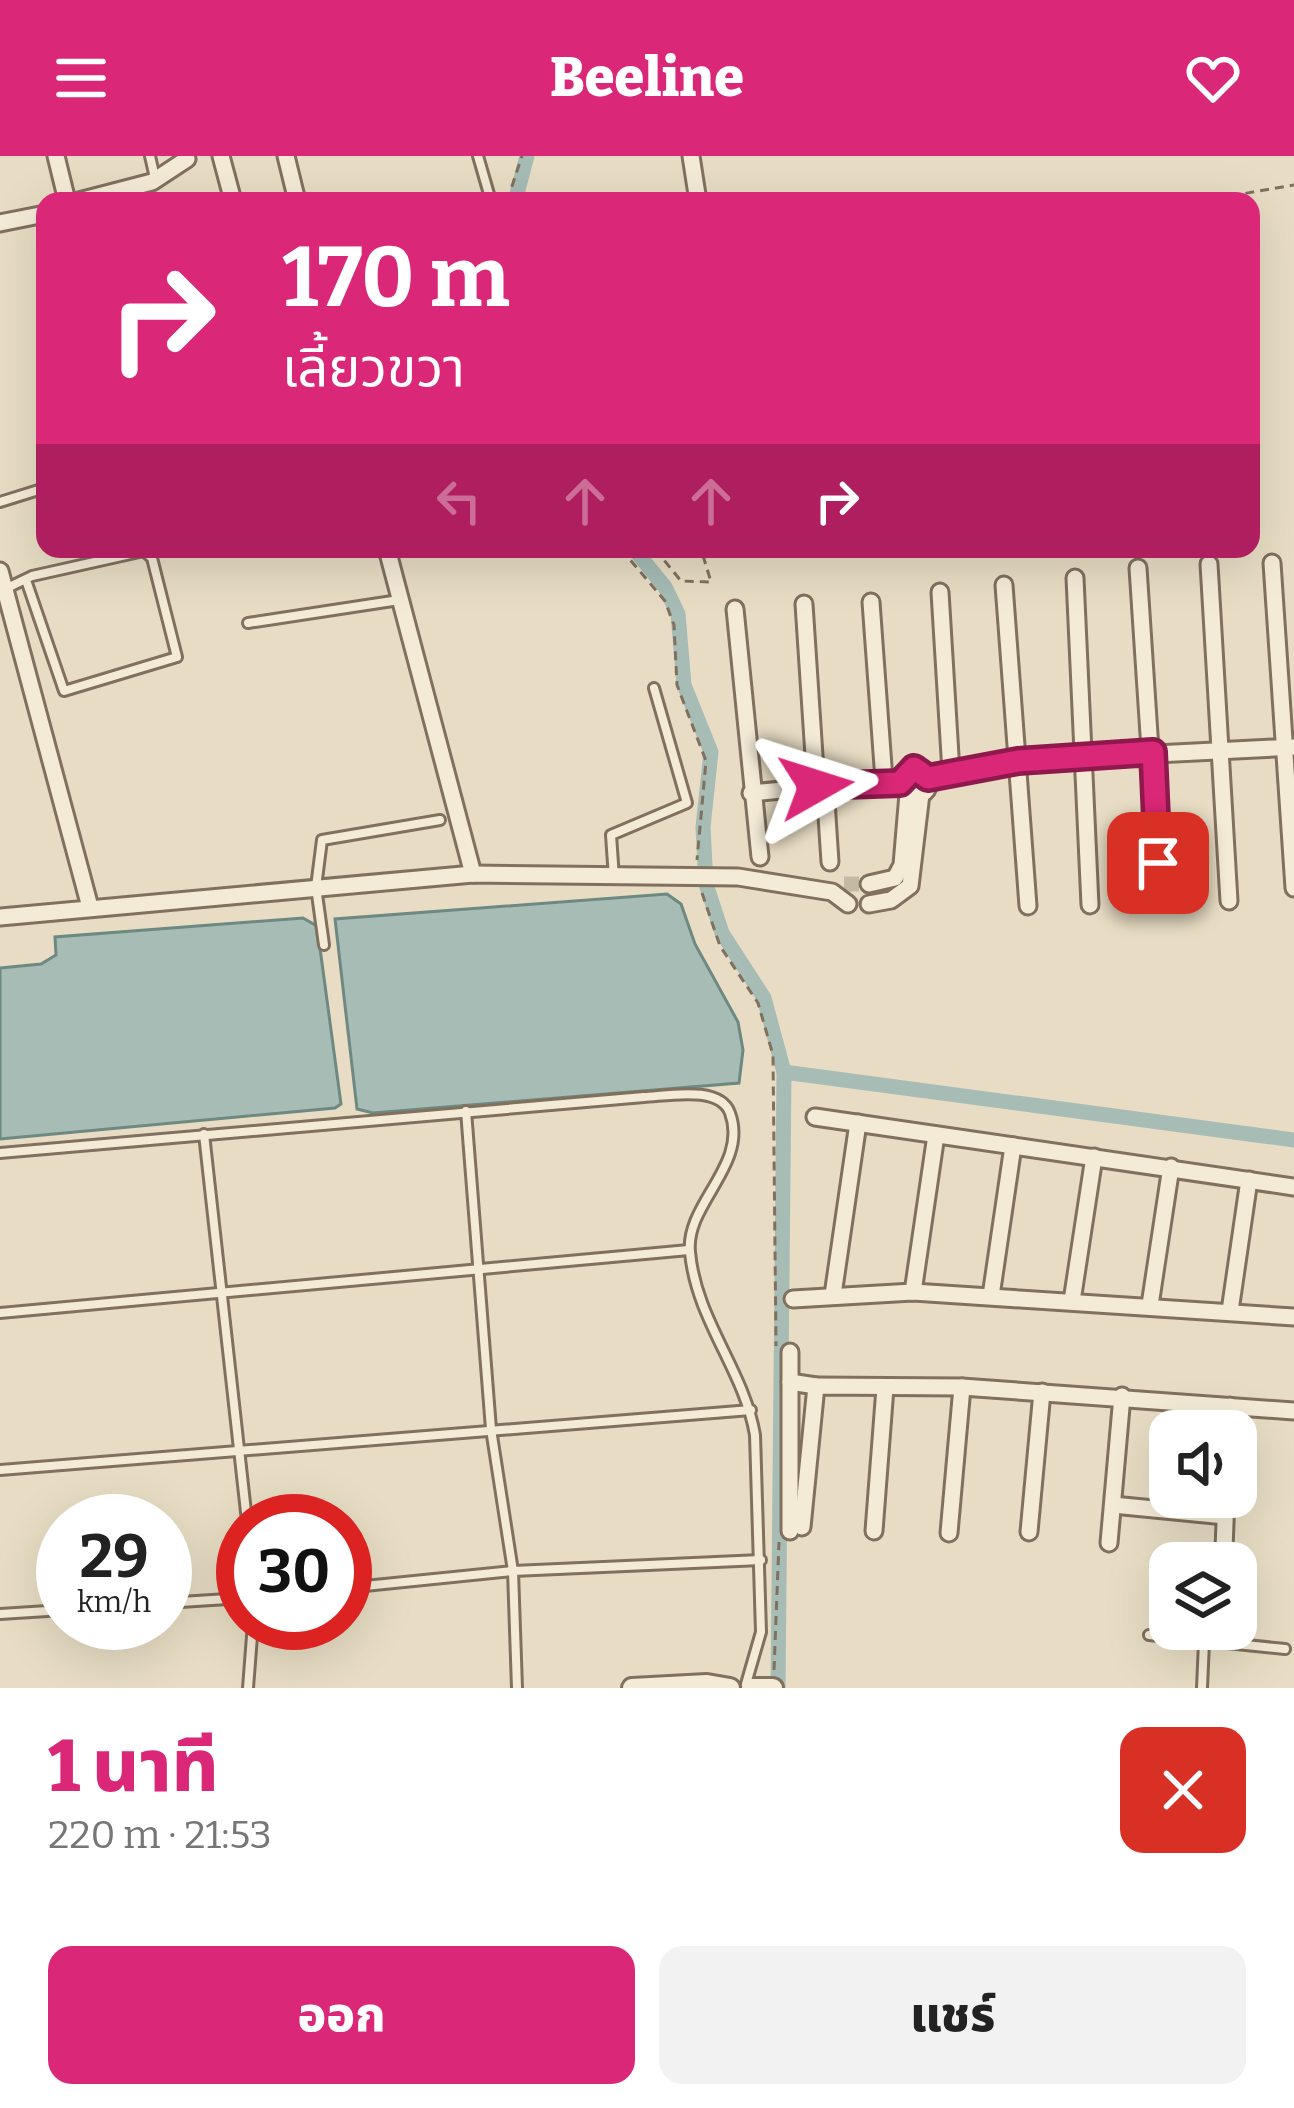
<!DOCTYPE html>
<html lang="th">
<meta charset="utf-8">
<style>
body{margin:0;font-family:Bitter,"Noto Sans Thai",serif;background:#f2f2f2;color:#222;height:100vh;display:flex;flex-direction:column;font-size:45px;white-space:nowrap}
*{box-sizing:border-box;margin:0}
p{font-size:39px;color:#767676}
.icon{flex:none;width:66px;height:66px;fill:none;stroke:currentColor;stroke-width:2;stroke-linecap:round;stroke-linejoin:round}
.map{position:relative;height:1532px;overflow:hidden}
.panel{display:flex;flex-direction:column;background:#fff;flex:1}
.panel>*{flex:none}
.top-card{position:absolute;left:36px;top:36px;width:1224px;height:366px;border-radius:24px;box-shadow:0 12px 48px #0002;background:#db2777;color:#fff;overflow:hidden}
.controls{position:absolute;left:1149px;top:1254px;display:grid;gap:24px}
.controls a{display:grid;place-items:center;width:108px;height:108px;border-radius:24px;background:#fff;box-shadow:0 12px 48px #0002;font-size:60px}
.speed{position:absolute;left:36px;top:1338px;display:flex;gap:24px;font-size:60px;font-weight:700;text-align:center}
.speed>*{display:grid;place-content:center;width:156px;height:156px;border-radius:50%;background:#fff;box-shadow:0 12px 48px #0002;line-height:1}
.speed small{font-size:30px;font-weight:400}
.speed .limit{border:18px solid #d22;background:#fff;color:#111}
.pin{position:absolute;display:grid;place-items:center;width:102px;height:102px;color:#fff;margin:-51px;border-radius:24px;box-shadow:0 6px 18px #0006}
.me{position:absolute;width:132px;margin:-66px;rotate:84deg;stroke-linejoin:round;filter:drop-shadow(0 0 9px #0008)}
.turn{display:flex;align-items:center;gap:42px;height:252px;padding:0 48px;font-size:54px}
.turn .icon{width:156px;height:156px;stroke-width:2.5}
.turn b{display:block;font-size:84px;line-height:102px}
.lanes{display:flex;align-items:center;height:114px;padding:0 48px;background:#0003;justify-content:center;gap:60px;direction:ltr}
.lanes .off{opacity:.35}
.round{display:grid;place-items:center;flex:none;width:126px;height:126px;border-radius:24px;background:#f2f2f2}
.headline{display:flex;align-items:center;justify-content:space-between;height:204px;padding:0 48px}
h1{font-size:72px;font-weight:800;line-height:90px;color:#db2777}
.primary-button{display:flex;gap:24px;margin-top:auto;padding:24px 48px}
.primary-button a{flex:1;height:138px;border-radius:24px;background:#db2777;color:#fff;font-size:48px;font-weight:800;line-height:138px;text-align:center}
.primary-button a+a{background:#f2f2f2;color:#222}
header{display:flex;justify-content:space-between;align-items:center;height:156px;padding:0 48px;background:#db2777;color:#fff;font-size:54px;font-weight:800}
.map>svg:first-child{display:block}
.water{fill:#a6bcb5;stroke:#6e8982;stroke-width:3}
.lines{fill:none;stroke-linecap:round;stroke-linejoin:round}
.canal{stroke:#a6bcb5;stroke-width:15}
.minor-tunnel{stroke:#c4b9a3;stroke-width:15;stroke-dasharray:15 8;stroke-linecap:butt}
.service-casing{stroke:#81705d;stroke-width:14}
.minor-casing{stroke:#81705d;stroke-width:21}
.tertiary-casing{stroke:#81705d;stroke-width:24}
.path{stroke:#81705d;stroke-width:3;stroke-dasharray:9 6;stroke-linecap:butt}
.service{stroke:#f4ebd7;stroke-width:8}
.minor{stroke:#f4ebd7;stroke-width:15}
.tertiary{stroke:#f4ebd7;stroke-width:18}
.route-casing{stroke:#8e194d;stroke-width:30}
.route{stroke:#db2777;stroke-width:21}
</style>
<header><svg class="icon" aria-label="menu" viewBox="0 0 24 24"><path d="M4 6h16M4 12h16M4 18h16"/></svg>Beeline<svg class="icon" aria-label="heart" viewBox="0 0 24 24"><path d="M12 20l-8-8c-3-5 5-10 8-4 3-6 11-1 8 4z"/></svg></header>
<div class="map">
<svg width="1294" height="1532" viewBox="0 0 1294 1532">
<rect width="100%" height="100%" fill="#e8ddc4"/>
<g class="water">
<polygon points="667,738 681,748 695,788 738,866 743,894 739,927 373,957 357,953 335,763"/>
<polygon points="303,762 317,770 341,948 335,952 0,983 0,812 41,808 56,799 55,781"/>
</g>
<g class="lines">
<g class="canal">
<polyline points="515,45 527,0"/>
<polyline points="634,393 665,431 678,458 684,529 711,596 703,671 706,728 722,777 764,842 784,916 778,1532"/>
<polyline points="784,916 1294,984"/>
</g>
<polyline class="minor-tunnel" points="844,728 869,728"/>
<g class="service-casing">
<g id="service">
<polyline points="150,0 155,22"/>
<polyline points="478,0 491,45"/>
<polyline points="0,346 45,332"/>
<polyline points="5,433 32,420 144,395 152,402 177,501 64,535 27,427"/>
<polyline points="248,467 399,444"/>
<polyline points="614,722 611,679 687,647 654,532"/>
<polyline points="324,789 316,731 322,684 440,664"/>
<polyline points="466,955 491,1273 513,1415 517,1532"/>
<polyline points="204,978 247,1365"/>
<path d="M0 997 644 941C667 940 720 929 730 957 749 1009 685 1048 690 1096 696 1164 744 1214 755 1279L761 1476 746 1528"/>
<polyline points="0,1157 689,1094"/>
<polyline points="0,1314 751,1254"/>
<polyline points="345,1432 513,1415 761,1404"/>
<polyline points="165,1447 243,1442"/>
<polyline points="0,1458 63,1454"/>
<polyline points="1149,1479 1285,1493"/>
<polyline points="248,1532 253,1467"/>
<polyline points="1202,1532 1204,1486"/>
</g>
</g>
<g class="minor-casing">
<g id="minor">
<polyline points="56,0 67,45"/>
<polyline points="221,0 233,45"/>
<polyline points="286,0 297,45"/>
<polyline points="691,0 698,45"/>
<polyline points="79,45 152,26 187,3"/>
<polyline points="0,67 45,58"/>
<polyline points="387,393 473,718"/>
<polyline points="1272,407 1294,732"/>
<polyline points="1209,408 1229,745"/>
<polyline points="1138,412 1160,745"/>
<polyline points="0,415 90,751"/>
<polyline points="1075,422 1090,749"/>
<polyline points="1004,429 1028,750"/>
<polyline points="940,436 951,616"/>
<polyline points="871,446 884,624"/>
<polyline points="804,448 816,630"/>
<polyline points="735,453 760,701"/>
<circle cx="915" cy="626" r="14"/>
<polyline points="928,622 1018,605 1294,591"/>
<polyline points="825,630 830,706"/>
<polyline points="751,637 884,624 900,627"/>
<polyline points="869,728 895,722 902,709 908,638"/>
<polyline points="869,748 891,744 910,730 921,638"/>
<polyline points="0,761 473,718 738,721 832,736 848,748"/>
<polyline points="815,961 1294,1031"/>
<polyline points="913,1136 936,979"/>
<polyline points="833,1139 858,967"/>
<polyline points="991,1140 1013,990"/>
<polyline points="793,1143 913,1136 1294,1161"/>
<polyline points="1072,1145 1094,1001"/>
<polyline points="1150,1149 1171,1011"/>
<polyline points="1230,1155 1249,1024"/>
<polyline points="790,1196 790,1226 816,1230"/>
<polyline points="790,1226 790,1375"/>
<polyline points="1229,1275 1230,1250"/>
<polyline points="1113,1349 1225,1360"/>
<polyline points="802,1371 816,1230 962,1231 1294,1255"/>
<polyline points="874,1375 885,1232"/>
<polyline points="1029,1376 1042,1236"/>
<polyline points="949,1377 962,1231"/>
<polyline points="1109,1387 1122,1240"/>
<polyline points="1224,1393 1226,1341"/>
</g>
</g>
<g class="tertiary-casing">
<g id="tertiary">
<polyline points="632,1532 707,1528 730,1532"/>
<polyline points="751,1532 773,1532"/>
</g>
</g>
<g class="path">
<polyline points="507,45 522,0"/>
<polyline points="1201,45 1294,29"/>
<polyline points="621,393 665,445 674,469 677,529 706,605 697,704"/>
<polyline points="655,393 681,425 711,426 701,393"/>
<polyline points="702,737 720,790 758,847 773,899 776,1190"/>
<polyline points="774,1514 779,1386"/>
</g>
<use href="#service" class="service"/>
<use href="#minor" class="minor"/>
<use href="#tertiary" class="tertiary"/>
</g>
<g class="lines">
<g class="route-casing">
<polyline id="route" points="816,630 900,627 914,612 928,622 1018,605 1153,596 1158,707"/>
</g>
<use href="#route" class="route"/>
</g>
</svg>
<div class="controls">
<a><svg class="icon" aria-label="sound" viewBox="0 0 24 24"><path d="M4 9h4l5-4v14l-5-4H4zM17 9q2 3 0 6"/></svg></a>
<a><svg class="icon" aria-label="layers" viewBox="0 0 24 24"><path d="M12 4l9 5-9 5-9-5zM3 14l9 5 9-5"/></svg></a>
</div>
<div class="speed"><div>29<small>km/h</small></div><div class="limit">30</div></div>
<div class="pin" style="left:1158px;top:707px;background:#d93025"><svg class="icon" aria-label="arrive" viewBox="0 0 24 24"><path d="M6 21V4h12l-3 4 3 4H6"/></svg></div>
<svg class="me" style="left:816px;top:630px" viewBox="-20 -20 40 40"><path d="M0-17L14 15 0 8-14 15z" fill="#db2777" stroke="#fff" stroke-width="4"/></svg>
<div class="top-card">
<div class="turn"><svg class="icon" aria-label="right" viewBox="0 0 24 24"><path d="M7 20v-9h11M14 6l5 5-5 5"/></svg><div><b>170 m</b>เลี้ยวขวา</div></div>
<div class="lanes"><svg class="icon off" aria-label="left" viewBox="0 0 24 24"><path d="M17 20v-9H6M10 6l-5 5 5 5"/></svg><svg class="icon off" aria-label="ahead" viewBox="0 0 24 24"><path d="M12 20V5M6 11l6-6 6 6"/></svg><svg class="icon off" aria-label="ahead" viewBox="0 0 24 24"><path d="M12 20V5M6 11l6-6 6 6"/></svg><svg class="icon" aria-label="right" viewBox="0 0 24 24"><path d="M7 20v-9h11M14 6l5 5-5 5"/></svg></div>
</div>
</div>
<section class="panel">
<div class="headline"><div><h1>1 นาที</h1><p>220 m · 21:53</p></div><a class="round" style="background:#d93025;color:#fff"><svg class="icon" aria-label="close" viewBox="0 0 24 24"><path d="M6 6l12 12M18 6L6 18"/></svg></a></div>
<div class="primary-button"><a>ออก</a><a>แชร์</a></div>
</section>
